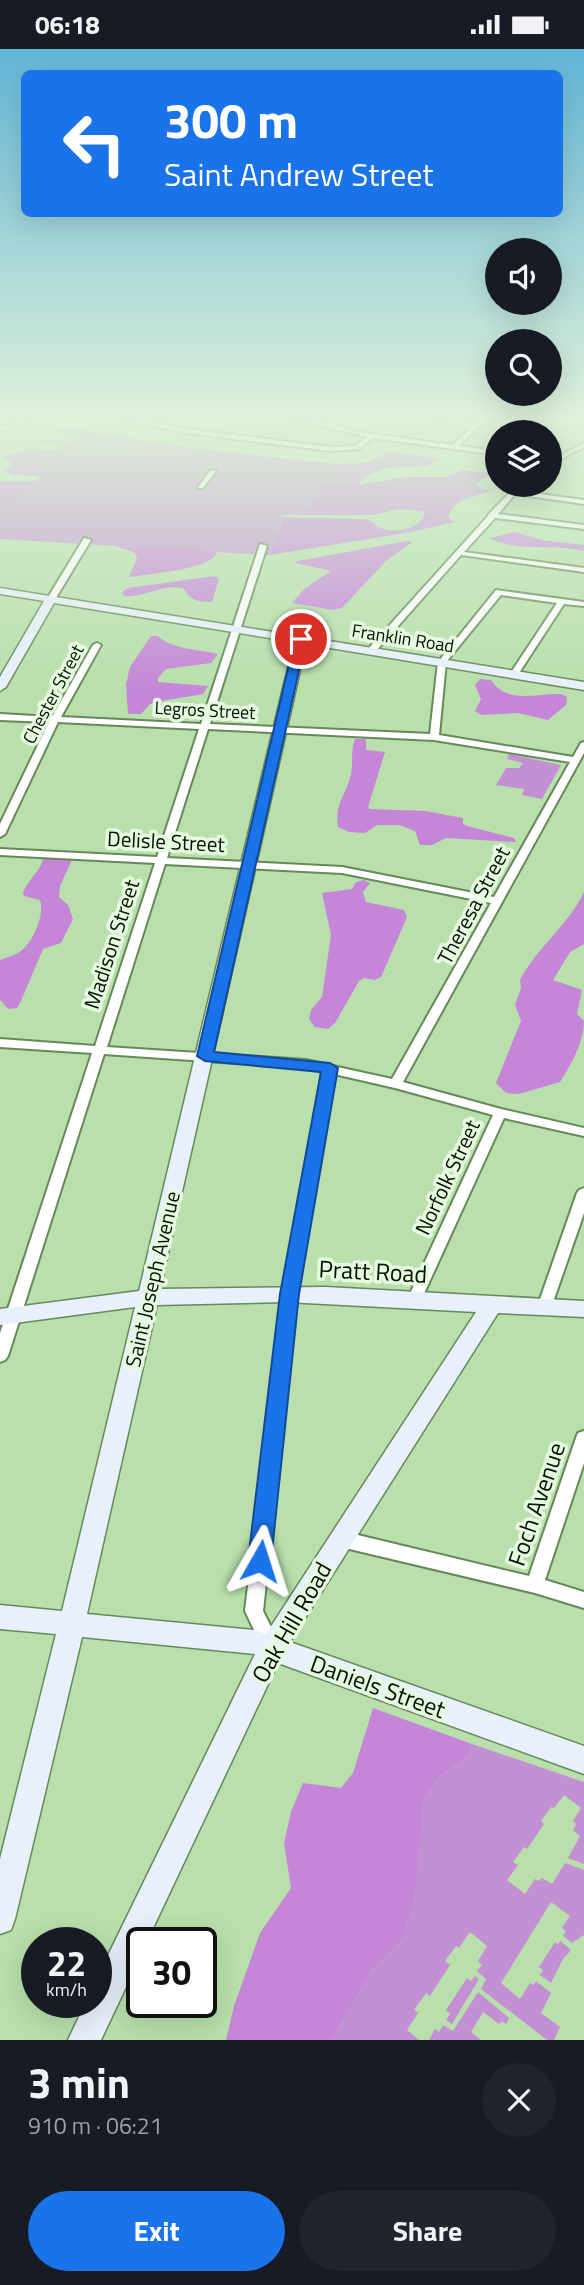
<!DOCTYPE html>
<meta charset="utf-8">
<style>
body{margin:0;font-family:"Titillium Web",sans-serif;background:#20242c;color:#f1f3f6;height:100vh;display:flex;flex-direction:column;font-size:26px;white-space:nowrap}
*{box-sizing:border-box;margin:0}
p{font-size:23px;color:#9ea1a6}
.icon{flex:none;width:38px;height:38px;fill:none;stroke:currentColor;stroke-width:2;stroke-linecap:round;stroke-linejoin:round}
.map{position:relative;height:1991px;overflow:hidden}
.side{display:flex;flex-direction:column;background:#171b24;flex:1}
.side>*{flex:none}
.guide{position:absolute;left:21px;top:21px;width:542px;height:147px;border-radius:10px;box-shadow:0 7px 28px #0002;background:#1a73e8;color:#fff;overflow:hidden}
.controls{position:absolute;left:485px;top:189px;display:grid;gap:14px}
.controls a{display:grid;place-items:center;width:77px;height:77px;border-radius:50%;background:#171b24;box-shadow:0 7px 28px #0002;font-size:35px}
.speed{position:absolute;left:21px;top:1878px;display:flex;gap:14px;font-size:35px;font-weight:700;text-align:center}
.speed>*{display:grid;place-content:center;width:91px;height:91px;border-radius:50%;background:#171b24;box-shadow:0 7px 28px #0002;line-height:1}
.speed small{font-size:18px;font-weight:400}
.speed .limit{border:4px solid #111;border-radius:10px;background:#fff;color:#111}
.pin{position:absolute;display:grid;place-items:center;width:60px;height:60px;color:#fff;margin:-30px;border:4px solid #fff;border-radius:50%;box-shadow:0 2px 7px #0007}
.me{position:absolute;width:77px;margin:-38px;rotate:6deg;stroke-linejoin:round;filter:drop-shadow(0 0 5px #0008)}
.turn{display:flex;align-items:center;gap:24px;height:147px;padding:0 28px;font-size:32px}
.turn .icon{width:91px;height:91px;stroke-width:2.5}
.turn b{display:block;font-size:49px;line-height:60px}
.round{display:grid;place-items:center;flex:none;width:74px;height:74px;border-radius:37px;background:#20242c}
.overview{display:flex;align-items:center;justify-content:space-between;height:119px;padding:0 28px}
h1{font-size:42px;font-weight:700;line-height:52px}
.cta{display:flex;gap:14px;margin-top:auto;padding:14px 28px}
.cta a{flex:1;height:80px;border-radius:42px;background:#1a73e8;color:#fff;font-size:28px;font-weight:700;line-height:80px;text-align:center}
.cta a+a{background:#20242c;color:#f1f3f6}
.status{display:flex;justify-content:space-between;align-items:center;height:49px;padding:0 35px;background:#171b24;direction:ltr}
.status svg{height:19px;fill:currentColor}
.map>svg:first-child{display:block}
.green{fill:#c391d3}
.forest{fill:#c586d8}
.lines{fill:none;stroke-linecap:round;stroke-linejoin:round}
.street-casing{stroke:#658959;stroke-width:4}
.secondary-casing{stroke:#658959;stroke-width:3}
.street{fill:#fff;fill-rule:evenodd}
.secondary{fill:#e8f0fc;fill-rule:evenodd}
.route{fill:#1a73e8;stroke:#114b97;stroke-width:2}
.labels{text-anchor:middle;dominant-baseline:central;stroke-width:7;stroke-linejoin:round;paint-order:stroke}
.far-street-label{font-size:18px;fill:#051203;stroke:#e6fae0}
.street-label{font-size:21px;fill:#051203;stroke:#e6fae0}
.near-street-label{font-size:24px;fill:#051203;stroke:#e6fae0}
</style>
<div class="status"><b>06:18</b><svg viewBox="0 0 49 12"><path d="M0 12V9h3v3zM5 12V6h3v6zM10 12V3h3v9zM15 12V0h3v12zM26 1h20v11H26zM47 4h2v5h-2z"/></svg></div>
<div class="map">
<svg width="584" height="1991" viewBox="0 0 584 1991">
<rect width="100%" height="100%" fill="#b8dfac"/>
<g class="green">
<polygon points="77,395 366,427 358,436 325,433 303,466 283,466 270,506 0,490 0,464"/>
<polygon points="509,705 561,716 542,750 522,746 524,740 496,736 506,719 519,719 523,714 507,710"/>
<polygon points="472,1695 584,1733 584,1815 568,1809 580,1787 573,1781 576,1775 573,1772 581,1759 564,1746 554,1759 551,1758 541,1772 544,1775 527,1800 524,1798 513,1813 518,1816 507,1831 525,1845 535,1830 539,1832 542,1829 552,1835 565,1814 584,1821 584,1886 572,1894 563,1887 566,1882 562,1879 570,1867 551,1853 501,1934 520,1950 530,1934 533,1936 536,1932 551,1944 541,1964 560,1978 554,1991 547,1991 481,1940 486,1930 477,1922 482,1916 478,1912 487,1897 470,1883 459,1899 456,1897 445,1912 450,1916 430,1947 426,1944 414,1961 418,1964 407,1981 419,1991 332,1991 372,1921 402,1891 424,1750 439,1728 468,1708"/>
<polygon points="560,1892 571,1901 563,1910 551,1934 540,1926 543,1921 539,1918 555,1893 558,1895"/>
<polygon points="475,1927 479,1930 452,1975 446,1971 450,1965 446,1961 467,1929 471,1932"/>
<polygon points="478,1943 509,1969 506,1975 502,1972 499,1975 483,1963 471,1983 481,1991 429,1991 435,1980 439,1983 443,1976 453,1982"/>
</g>
<g class="forest">
<polygon points="72,377 101,385 183,398 336,415 366,414 390,403 440,409 428,417 387,419 366,427 77,395 41,427 13,426 5,422 13,415 2,409 28,400 57,401 64,397 27,389 71,392 80,389 80,386 55,383 52,380"/>
<path d="M462 421 497 425V428L483 429 476 435 479 439 492 441C475 449 455 447 448 469L455 473 411 483 270 506 283 468 364 470C372 471 373 474 379 478 395 486 421 480 425 463L400 460 372 466H303L325 433 358 436 404 428H447Z"/>
<polygon points="0,432 35,432 0,464"/>
<path d="M515 483 541 491 584 496V502C553 494 519 504 489 489Z"/>
<polygon points="407,492 412,493 386,512 342,559 333,561 292,554 304,540 331,522 295,514 298,512"/>
<path d="M116 497 214 502 217 505C206 521 149 525 129 528L137 509 135 504Z"/>
<path d="M214 527 219 530 212 553C199 553 191 552 184 540 162 534 146 549 124 547L122 543 128 539Z"/>
<path d="M151 587H158C172 601 199 600 218 605L211 614 166 620 158 629V633L208 637 203 645 156 653 150 655 141 665H128L126 635 130 618Z"/>
<path d="M480 630 491 631C508 656 536 644 561 645L567 648 566 656 548 671 518 664 482 666 475 662 481 650 475 636Z"/>
<path d="M355 690H366V701L385 703 368 758 370 760 425 762 463 769V775L467 777 514 789 516 793 446 789 432 796H420L415 782 399 776H377L365 784 349 783 338 778C335 754 344 750 350 729 354 716 350 703 355 690Z"/>
<path d="M51 808 72 811 60 837 59 848 68 856 73 870 61 894 43 900 21 952 17 959 8 960 0 951V911C7 908 15 906 21 902 33 893 45 866 40 851L24 847 23 844C28 830 42 821 43 809Z"/>
<polygon points="364,831 370,834 363,843 366,853 404,861 407,868 381,928 375,931 364,929 359,932 335,974 328,980 315,978 309,970 311,961 322,948 331,886 322,844 352,840 356,833"/>
<path d="M584 843V895L570 903 553 931 582 941 577 965 584 972C584 993 571 1016 560 1033L519 1045 506 1044 496 1034 521 972 515 956 521 939 520 931C537 898 568 877 584 843Z"/>
<polygon points="373,1659 472,1695 468,1708 439,1728 424,1750 414,1850 402,1891 372,1921 332,1991 226,1991 234,1957 260,1884 291,1839 284,1794 291,1763 303,1734 341,1739 353,1724"/>
</g>
<g class="lines">
<g class="street-casing">
<g id="street">
<polygon points="35,364 44,364 0,383 0,379"/>
<polygon points="88,364 102,364 194,381 331,398 355,397 367,388 272,364 283,364 329,375 344,364 351,364 334,377 364,384 453,396 471,379 406,364 419,364 474,376 485,364 492,364 459,397 497,402 497,406 373,389 359,400 331,402 194,385"/>
<polygon points="584,394 584,398 550,416 550,412"/>
<polygon points="211,421 216,422 203,439 199,439 198,438"/>
<polygon points="517,436 523,436 518,442 584,451 584,455 515,445 498,465 584,476 584,480 495,469 464,503 584,519 584,523 461,506 375,603 369,603 369,599 488,467 489,465"/>
<polygon points="84,489 91,491 54,552 48,552 47,550"/>
<path d="M260 495 267 497 210 675 430 685 438 613 496 541 584 553V557L564 555 517 627 510 625 557 554 501 546 446 613 439 686 573 708 581 694 584 693V704L403 1033 501 1060 584 1079V1087L504 1069 422 1249 420 1253 415 1255 410 1253 408 1249 493 1066 395 1039 334 1025 297 1245 263 1562 281 1598 279 1604 272 1607 265 1604 245 1562 283 1245 322 1023 306 1019 104 1005 8 1307 5 1311 0 1313V1284L92 1004 0 998V990L95 997 155 814 0 806V800L157 808 199 680 58 673 5 785 0 788V775L49 673 0 671V665L52 668 93 596 97 594 101 596 61 668 201 675ZM208 680 434 691 570 713 494 848 342 818 167 809ZM165 815 342 824 491 854 392 1030 306 1011 107 998Z"/>
<polygon points="584,1139 584,1164 552,1256 550,1260 545,1262 540,1260 538,1256 577,1144 579,1141"/>
<polygon points="584,1382 584,1414 545,1531 584,1543 584,1559 535,1544 341,1498 335,1495 332,1490 335,1485 341,1482 529,1527 576,1389 578,1384"/>
</g>
</g>
<g class="secondary-casing">
<path id="secondary" d="M0 539 584 633V641L306 595 160 1240 326 1238 584 1252V1268L498 1264 290 1593 584 1697V1725L278 1614 146 1894H142V1904L101 1991H68L86 1953H96V1931L255 1605 82 1588 15 1870 11 1881 0 1885V1810L56 1585 0 1580V1556L62 1562 135 1258 0 1276V1260L139 1242 294 593 54 554 6 638 0 642V628L44 552 0 545ZM286 1253 476 1263 266 1585 254 1581 87 1565 157 1256Z"/>
</g>
<use href="#street" class="street"/>
<use href="#secondary" class="secondary"/>
</g>
<linearGradient id="sky" x2="0" y2="1"><stop stop-color="#62b6d7"/><stop offset="0.57" stop-color="#dff1da"/><stop offset="1" stop-color="#dff1da" stop-opacity="0"/></linearGradient>
<rect width="584" height="643" fill="url(#sky)"/>
<polygon class="route" points="301,587 306,590 214,1003 330,1014 338,1019 299,1245 271,1512 268,1519 260,1522 252,1519 248,1512 280,1245 321,1023 205,1012 197,1007 295,590"/>
<g class="labels">
<g class="far-street-label">
<text transform="translate(403 589) rotate(9)">Franklin Road</text>
<text transform="translate(53 645) rotate(-62)">Chester Street</text>
<text transform="translate(205 661) rotate(3)">Legros Street</text>
</g>
<g class="street-label">
<text transform="translate(166 792) rotate(3)">Delisle Street</text>
<text transform="translate(473 856) rotate(-62)">Theresa Street</text>
<text transform="translate(111 895) rotate(-72)">Madison Street</text>
<text transform="translate(447 1128) rotate(-65)">Norfolk Street</text>
<text transform="translate(152 1230) rotate(-77)">Saint Joseph Avenue</text>
</g>
<g class="near-street-label">
<text transform="translate(373 1222) rotate(3)">Pratt Road</text>
<text transform="translate(536 1455) rotate(-71)">Foch Avenue</text>
<text transform="translate(291 1573) rotate(-60)">Oak Hill Road</text>
<text transform="translate(378 1637) rotate(20)">Daniels Street</text>
</g>
</g>
</svg>
<div class="controls">
<a><svg class="icon" aria-label="sound" viewBox="0 0 24 24"><path d="M4 9h4l5-4v14l-5-4H4zM17 9q2 3 0 6"/></svg></a>
<a><svg class="icon" aria-label="search" viewBox="0 0 24 24"><circle cx="10" cy="10" r="6"/><path d="M15 15l6 6"/></svg></a>
<a><svg class="icon" aria-label="layers" viewBox="0 0 24 24"><path d="M12 4l9 5-9 5-9-5zM3 14l9 5 9-5"/></svg></a>
</div>
<div class="speed"><div>22<small>km/h</small></div><div class="limit">30</div></div>
<div class="pin" style="left:301px;top:590px;background:#d93025"><svg class="icon" aria-label="arrive" viewBox="0 0 24 24"><path d="M6 21V4h12l-3 4 3 4H6"/></svg></div>
<svg class="me" style="left:260px;top:1512px" viewBox="-20 -20 40 40"><path d="M0-17L14 15 0 8-14 15z" fill="#1a73e8" stroke="#fff" stroke-width="4"/></svg>
<div class="guide">
<div class="turn"><svg class="icon" aria-label="left" viewBox="0 0 24 24"><path d="M17 20v-9H6M10 6l-5 5 5 5"/></svg><div><b>300 m</b>Saint Andrew Street</div></div>
</div>
</div>
<section class="side">
<div class="overview"><div><h1>3 min</h1><p>910 m · 06:21</p></div><a class="round"><svg class="icon" aria-label="close" viewBox="0 0 24 24"><path d="M6 6l12 12M18 6L6 18"/></svg></a></div>
<div class="cta"><a>Exit</a><a>Share</a></div>
</section>
